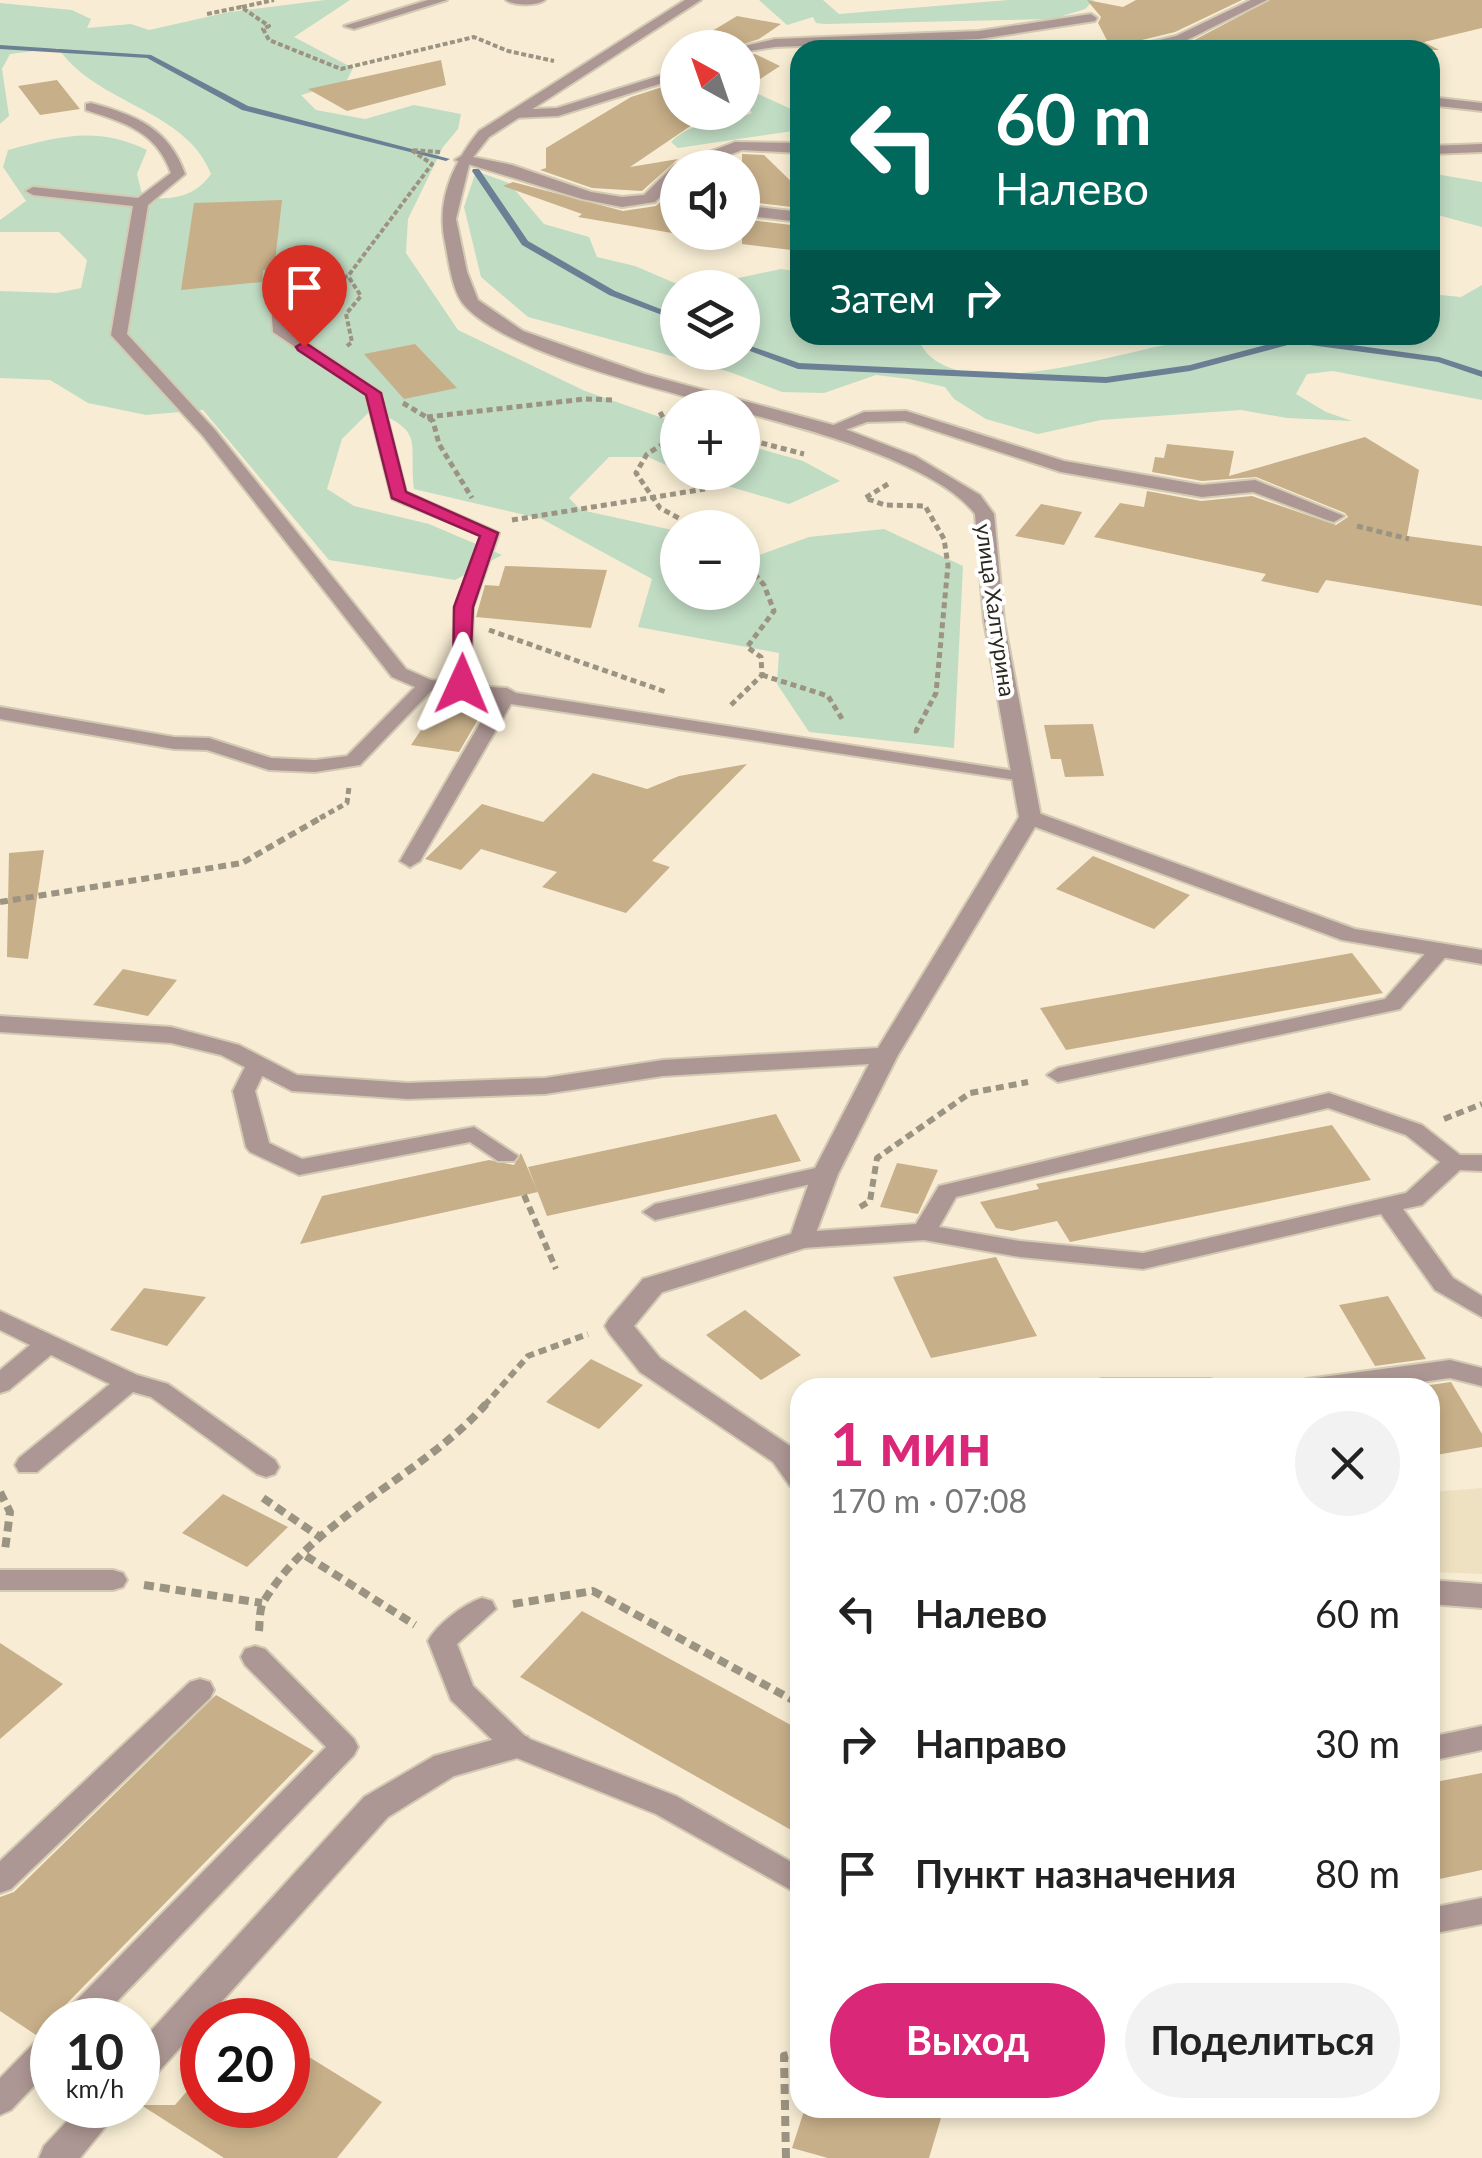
<!DOCTYPE html>
<html lang="ru">
<meta charset="utf-8">
<style>
body{margin:0;font-family:Lato,sans-serif;background:#f2f2f2;color:#222;height:100vh;display:flex;flex-direction:column;font-size:38px;white-space:nowrap}
*{box-sizing:border-box;margin:0}
p{font-size:32px;color:#767676}
.icon{flex:none;width:55px;height:55px;fill:none;stroke:currentColor;stroke-width:2;stroke-linecap:round;stroke-linejoin:round}
.map{position:relative;flex:1;overflow:hidden}
.drawer{position:absolute;left:790px;top:1378px;width:650px;height:740px;display:flex;flex-direction:column;background:#fff;border-radius:30px;box-shadow:0 5px 15px #0003}
.drawer>*{flex:none}
.banner{position:absolute;left:790px;top:40px;width:650px;height:305px;border-radius:30px;box-shadow:0 5px 15px #0003;background:#00695c;color:#fff;overflow:hidden}
.needle{width:65px;rotate:320deg}
.buttons{position:absolute;left:660px;top:30px;display:grid;gap:20px}
.buttons a{display:grid;place-items:center;width:100px;height:100px;border-radius:50%;background:#fff;box-shadow:0 5px 15px #0003;font-size:50px}
.speed{position:absolute;left:30px;top:1998px;display:flex;gap:20px;font-size:50px;font-weight:700;text-align:center}
.speed>*{display:grid;place-content:center;width:130px;height:130px;border-radius:50%;background:#fff;box-shadow:0 5px 15px #0003;line-height:1}
.speed small{font-size:25px;font-weight:400}
.speed .limit{border:15px solid #d22;background:#fff;color:#111}
.pin{position:absolute;display:grid;place-items:center;width:85px;height:85px;color:#fff;margin:-102px -42px;border-radius:50% 50% 50% 0;rotate:-45deg;box-shadow:0 0 10px #0007}
.pin .icon{rotate:45deg}
.me{position:absolute;width:110px;margin:-55px;rotate:1deg;stroke-linejoin:round;filter:drop-shadow(0 0 8px #0008)}
.turn{display:flex;align-items:center;gap:35px;height:210px;padding:0 40px;font-size:45px}
.turn .icon{width:130px;height:130px;stroke-width:2.5}
.turn b{display:block;font-size:70px;line-height:85px}
.then{display:flex;align-items:center;height:95px;padding:0 40px;background:#0003;gap:20px;font-size:38px}
.round{display:grid;place-items:center;flex:none;width:105px;height:105px;border-radius:52px;background:#f2f2f2}
.overview{display:flex;align-items:center;justify-content:space-between;height:170px;padding:0 40px}
h1{font-size:60px;font-weight:700;line-height:75px;color:#db2777}
.button{display:flex;gap:20px;margin-top:auto;padding:20px 40px}
.button a{flex:1;height:115px;border-radius:60px;background:#db2777;color:#fff;font-size:40px;font-weight:700;line-height:115px;text-align:center}
.button a+a{background:#f2f2f2;color:#222}
ul{padding:0;list-style:none}
li{display:flex;align-items:center;gap:30px;height:130px;padding:0 40px}
li div{flex:1}
li b{display:block;font-size:38px}
li em{font-style:normal}
.map>svg:first-child{display:block}
.built{fill:#eee1c2}
.green{fill:#c0dcc3}
.lines{fill:none;stroke-linecap:round;stroke-linejoin:round}
.stream{fill:#6c8095;fill-rule:evenodd}
.building{fill:#c7af89}
.service-casing{stroke:#d3cab3;stroke-width:4}
.minor-casing{stroke:#d3cab3;stroke-width:4}
.tertiary-casing{stroke:#d3cab3;stroke-width:4}
.path-far3{stroke:#9c9482;stroke-width:4;stroke-dasharray:5 2.5;stroke-linecap:butt}
.path-far2{stroke:#9c9482;stroke-width:5;stroke-dasharray:6 4;stroke-linecap:butt}
.path-far1{stroke:#9c9482;stroke-width:6;stroke-dasharray:8 5;stroke-linecap:butt}
.path{stroke:#9c9482;stroke-width:8;stroke-dasharray:10 6;stroke-linecap:butt}
.service{fill:#ad9794;fill-rule:evenodd}
.minor{fill:#ad9794;fill-rule:evenodd}
.tertiary{fill:#ad9794;fill-rule:evenodd}
.route{fill:#db2777;stroke:#8e194d;stroke-width:2.5}
.labels{text-anchor:middle;dominant-baseline:central;stroke-width:8;stroke-linejoin:round;paint-order:stroke}
.far-street-label{font-size:22px;fill:#2c281f;stroke:#fff}
</style>
<div class="map">
<svg width="1482" height="2158" viewBox="0 0 1482 2158">
<rect width="100%" height="100%" fill="#f8edd4"/>
<polygon class="built" points="1482,1488 1482,1574 1430,1572 1430,1492"/>
<g class="green">
<path d="M325 0H350L294 37 353 68 346 82 301 95 316 110 365 119 414 105 461 114 458 129 443 147 408 219 406 253 458 330 585 391 677 423V470L648 457H609L569 498 581 510 677 531 678 592H742L743 561 809 537 884 529 963 566 954 748 809 732 777 684 779 653 638 627 652 579 542 519 414 489C409 437 425 434 372 409L342 439 327 489 354 506 429 524 502 555 455 580 329 560 203 410 146 415 88 403 50 380 0 378V291L57 293 81 288 87 260 59 232H0V220L26 201 3 167 8 150C60 136 97 126 147 150L137 174 143 198C171 200 194 198 211 174 186 109 97 105 58 48L10 54 2 69 9 116 0 124V3L72 10 91 19 87 28 131 24 149 30 229 12Z"/>
<polygon points="759,0 823,0 839,14 1008,0 1094,0 1085,9 1053,19 825,24 816,23 813,17 787,25"/>
<path d="M743 87 800 113V130L678 148 671 142C693 119 724 125 752 113L743 101Z"/>
<path d="M476 171 509 183 544 224 589 237 597 257 635 266 684 287 678 288V352H742V288L696 287 781 269 800 272V335H917C939 411 1111 355 1165 345L1171 335H1430V294L1461 297 1482 285V400L1333 371 1307 374 1296 394 1326 412 1352 421 1287 418 1241 410 1101 420 1038 434 986 419 954 399 945 387 909 379 876 375 824 393 782 392 730 372 528 317 481 277 464 207Z"/>
<polygon points="1430,173 1482,182 1482,227 1430,213"/>
<polygon points="743,444 803,461 840,481 789,504 683,473 742,472"/>
</g>
<g class="lines">
<g class="stream">
<polygon points="0,45 151,55 248,106 450,159 446,161 242,110 147,58 0,49"/>
<polygon points="473,169 479,169 528,241 615,291 678,316 678,321 609,295 522,245 472,171"/>
<polygon points="1295,337 1439,357 1482,371 1482,377 1438,362 1295,343 1190,371 1106,383 798,369 742,348 742,343 799,363 1106,377 1190,365"/>
</g>
</g>
<g class="building">
<polygon points="1087,0 1123,7 1136,0 1242,0 1175,32 1142,40 1139,45 1145,50 1112,50 1098,23 1101,17"/>
<polygon points="1270,0 1482,0 1482,28 1424,42 1439,50 1159,50 1185,45"/>
<polygon points="737,16 781,24 759,39 732,48 689,45"/>
<polygon points="755,54 780,66 742,91 742,56"/>
<polygon points="441,60 446,85 347,111 308,89"/>
<polygon points="57,80 80,109 40,115 18,86"/>
<polygon points="678,82 678,112 711,112 630,167 678,159 642,191 592,188 540,170 546,168 546,148 631,97"/>
<polygon points="742,154 764,155 800,190 800,208 742,201"/>
<polygon points="513,182 623,211 656,206 678,184 678,234 578,217 582,214 503,186"/>
<polygon points="282,200 274,270 263,270 262,282 181,290 194,203"/>
<polygon points="742,219 800,226 800,251 742,244"/>
<polygon points="415,344 457,388 404,399 364,354"/>
<polygon points="1365,437 1419,470 1407,536 1482,546 1482,606 1326,580 1318,593 1261,581 1266,574 1094,537 1120,503 1144,507 1147,491 1201,501 1252,496 1336,525 1348,517 1345,513 1256,477 1202,481 1152,472 1155,457 1164,458 1167,444 1234,451 1229,476"/>
<polygon points="1041,504 1082,512 1064,545 1015,536"/>
<polygon points="505,566 607,570 591,628 476,617 485,585 499,586"/>
<polygon points="443,697 487,704 459,752 411,745"/>
<polygon points="1093,724 1104,776 1065,777 1061,759 1051,759 1044,725"/>
<polygon points="747,764 652,861 670,867 626,913 542,887 557,872 481,849 461,870 425,859 482,804 543,822 593,773 647,789 679,776"/>
<polygon points="44,850 28,959 7,957 9,853"/>
<polygon points="1093,856 1190,895 1154,929 1056,889"/>
<polygon points="1352,953 1383,993 1066,1050 1040,1008"/>
<polygon points="123,969 177,980 148,1016 93,1005"/>
<polygon points="776,1114 801,1161 547,1216 528,1167"/>
<polygon points="1332,1125 1371,1180 1070,1242 1057,1221 1012,1231 996,1228 980,1202 1039,1189 1036,1184"/>
<polygon points="521,1153 538,1192 300,1244 322,1196 489,1160 514,1165"/>
<polygon points="897,1163 938,1170 918,1214 880,1207"/>
<polygon points="996,1257 1037,1336 931,1358 893,1277"/>
<polygon points="144,1288 206,1297 167,1346 110,1330"/>
<polygon points="1388,1296 1426,1359 1375,1366 1339,1305"/>
<polygon points="745,1310 801,1355 761,1380 706,1335"/>
<polygon points="591,1359 643,1385 599,1429 546,1402"/>
<polygon points="1451,1382 1482,1434 1482,1447 1430,1456 1430,1388 1409,1388"/>
<polygon points="223,1494 288,1527 247,1567 182,1533"/>
<polygon points="582,1611 800,1730 800,1835 520,1677"/>
<polygon points="0,1643 63,1684 0,1739"/>
<polygon points="216,1695 314,1751 36,2035 0,2011 0,1897 14,1892"/>
<polygon points="1482,1773 1482,1870 1430,1881 1430,1783"/>
<polygon points="288,2044 382,2102 337,2158 224,2158 141,2105 175,2105 202,2074 202,2105 288,2105"/>
<polygon points="805,2108 944,2108 929,2158 828,2158 792,2148"/>
</g>
<g class="lines">
<g class="service-casing">
<g id="service">
<polygon points="428,0 447,0 354,29 344,26"/>
<path d="M506 0H545C537 6 514 6 506 0Z"/>
<polygon points="1251,0 1267,0 1183,42 1149,48 1143,44 1176,36"/>
<polygon points="1091,14 1097,18 1095,21 979,39 775,47 742,52 742,48 736,48 775,39 979,31"/>
<polygon points="678,70 678,78 558,116 513,118 506,114 513,110 557,108"/>
<path d="M91 103C135 115 169 128 185 174L148 205 127 334 215 430 406 669 431 680 453 683 455 607 481 535 392 499 366 395 273 332 271 304 284 292 297 295 287 305 289 330 381 393 406 492 499 533 473 607 471 686 507 688 516 693 1022 772 1029 774 1032 778 1029 782 511 704 420 861 410 867 400 861 493 701 431 691 360 765 315 772 269 770 207 750 174 749 0 719V707L174 737 209 738 271 758 315 760 347 756 415 687 392 677 203 436 111 335 133 206 33 195 26 191 33 187 138 198 171 173C156 131 125 123 86 110V104Z"/>
<polygon points="1482,144 1482,152 1430,154 1430,146"/>
<polygon points="1439,946 1450,952 1400,1009 1058,1082 1047,1075 1058,1068 1385,999 1431,947"/>
<polygon points="257,1057 268,1064 255,1091 269,1143 302,1159 474,1127 518,1156 514,1161 498,1161 470,1142 299,1175 250,1152 246,1147 233,1091 249,1059"/>
<path d="M1329 1093 1422 1125 1460 1155H1482V1171L1460 1170 1422 1205 1403 1209 1453 1278 1482 1296V1317L1435 1290 1381 1214 1143 1269 1020 1257 924 1240 802 1248 790 1240 802 1232 916 1224 939 1186ZM1328 1108 1406 1135 1440 1162 1406 1193 1143 1253 1020 1241 939 1227 956 1197Z"/>
<polygon points="825,1166 837,1174 833,1179 655,1220 643,1212 655,1204"/>
<polygon points="0,1311 137,1375 168,1384 275,1460 279,1467 275,1474 266,1477 257,1474 151,1397 133,1392 37,1472 19,1472 15,1465 19,1458 110,1384 51,1355 9,1390 0,1393 0,1370 30,1345 0,1330"/>
<polygon points="1450,1360 1482,1368 1482,1386 1450,1378 1378,1388 1295,1388 1298,1382 1307,1379"/>
<polygon points="1102,1379 1210,1379 1219,1382 1222,1388 1090,1388 1093,1382"/>
<polygon points="0,1570 113,1570 123,1573 127,1580 123,1587 113,1590 0,1590"/>
<path d="M482 1598 492 1601 496 1609 457 1644 473 1686 527 1738 676 1796 800 1867V1895L656 1814 507 1754 451 1700 428 1641C437 1624 464 1604 482 1598Z"/>
<polygon points="255,1646 265,1649 354,1739 358,1747 354,1755 99,2020 62,2020 67,2010 326,1747 245,1665 241,1657 245,1649"/>
<polygon points="200,1679 210,1682 214,1690 210,1698 11,1889 0,1893 0,1861 190,1682"/>
<polygon points="1482,1726 1482,1750 1430,1761 1430,1737"/>
<polygon points="1482,1898 1482,1924 1430,1934 1430,1908"/>
<polygon points="52,2032 52,2067 11,2110 0,2115 0,2078 41,2036"/>
</g>
</g>
<g class="minor-casing">
<g id="minor">
<polygon points="1430,97 1482,103 1482,111 1430,105"/>
<polygon points="735,142 800,143 800,153 742,150 696,168 678,168 678,178 655,202 622,207 582,199 455,160 463,155 512,165 591,192 622,197 644,195 673,166"/>
<polygon points="742,205 800,212 800,222 742,215"/>
<polygon points="906,411 1064,461 1202,485 1255,480 1344,516 1334,522 1327,520 1253,492 1202,497 1061,472 905,421 867,422 831,435 822,430 864,412"/>
<polygon points="1030,810 1355,929 1482,950 1482,964 1342,940 1022,822 1019,817"/>
<polygon points="653,1277 663,1279 667,1286 634,1326 660,1358 793,1448 800,1457 800,1489 790,1486 773,1462 640,1372 609,1333 605,1326 609,1319 643,1279"/>
<polygon points="1430,1580 1482,1584 1482,1608 1430,1604"/>
<polygon points="517,1733 528,1737 533,1746 528,1755 454,1776 388,1817 151,2080 138,2085 138,2045 364,1797 434,1756"/>
<polygon points="82,2105 123,2105 80,2158 39,2158 44,2146"/>
</g>
</g>
<g class="tertiary-casing">
<path id="tertiary" d="M685 0H701L489 137 470 161 456 219 467 272 478 300 523 331 645 374 837 426 915 456 980 495 994 514 1004 621 1041 817 898 1055 838 1174 811 1246 653 1295 643 1293 639 1286 643 1279 791 1234 812 1174 869 1064 663 1076 545 1094 408 1099 292 1091 221 1055 171 1043 0 1032V1016L171 1027 239 1045 297 1075 408 1083 545 1078 663 1060 878 1048 1019 817 984 621 975 514C937 463 803 428 742 412V408H728C661 389 512 355 466 307 452 293 449 262 445 242 436 201 453 163 479 131Z"/>
</g>
<g class="path-far3">
<polyline points="242,7 274,0"/>
<polyline points="207,14 241,7 269,26 263,29 269,40 341,69 474,37 508,51 554,61"/>
<polyline points="314,286 348,276 432,164 411,150 440,152"/>
<polyline points="347,346 352,342 346,314 361,296 348,276"/>
</g>
<g class="path-far2">
<polyline points="403,403 433,421 439,444 472,498"/>
<polyline points="660,412 674,437 647,454 636,473 660,508 697,528"/>
<polyline points="427,417 585,399 615,400"/>
<polyline points="742,438 804,454"/>
<polyline points="888,484 865,498 885,505 925,506 944,539 948,565 936,693 916,731 911,730"/>
<polyline points="512,520 705,489"/>
<polyline points="1357,526 1409,539"/>
<polyline points="489,630 666,692"/>
<polyline points="762,675 828,696 844,722"/>
<polyline points="731,705 762,675 761,657 747,647 774,611 764,585 742,559"/>
<polyline points="320,818 347,803 349,787"/>
</g>
<g class="path-far1">
<polyline points="0,902 242,863 324,816"/>
<polyline points="1444,1119 1482,1104"/>
<polyline points="524,1195 556,1269"/>
<polyline points="860,1207 870,1201 877,1158 970,1093 1028,1082"/>
<polyline points="484,1406 528,1356 588,1334"/>
</g>
<g class="path">
<polyline points="0,1492 10,1512 5,1550"/>
<polyline points="263,1498 320,1537"/>
<polyline points="306,1556 415,1625"/>
<polyline points="144,1585 262,1603"/>
<polyline points="513,1604 593,1591 800,1704"/>
<path d="M259 1631C260 1622 259 1608 264 1601 315 1517 422 1476 486 1404"/>
<polyline points="786,2158 784,2056 800,2052"/>
</g>
<use href="#service" class="service"/>
<use href="#minor" class="minor"/>
<use href="#tertiary" class="tertiary"/>
</g>
<polygon class="route" points="304,342 381,393 406,492 498,533 473,607 469,688 453,684 454,607 480,536 392,498 366,395 298,350 296,347"/>
<g class="labels">
<g class="far-street-label">
<text transform="translate(996 610) rotate(82)">улица Халтурина</text>
</g>
</g>
</svg>
<div class="buttons">
<a><svg class="needle" viewBox="-14 -14 28 28"><path d="M0-13l5 13h-10z" fill="#e53935"/><path d="M0 13l5-13h-10z" fill="#767676"/></svg></a>
<a><svg class="icon" aria-label="sound" viewBox="0 0 24 24"><path d="M4 9h4l5-4v14l-5-4H4zM17 9q2 3 0 6"/></svg></a>
<a><svg class="icon" aria-label="layers" viewBox="0 0 24 24"><path d="M12 4l9 5-9 5-9-5zM3 14l9 5 9-5"/></svg></a>
<a>+</a>
<a>−</a>
</div>
<div class="speed"><div>10<small>km/h</small></div><div class="limit">20</div></div>
<div class="pin" style="left:304px;top:347px;background:#d93025"><svg class="icon" aria-label="arrive" viewBox="0 0 24 24"><path d="M6 21V4h12l-3 4 3 4H6"/></svg></div>
<svg class="me" style="left:462px;top:684px" viewBox="-20 -20 40 40"><path d="M0-17L14 15 0 8-14 15z" fill="#db2777" stroke="#fff" stroke-width="4"/></svg>
<div class="banner">
<div class="turn"><svg class="icon" aria-label="left" viewBox="0 0 24 24"><path d="M17 20v-9H6M10 6l-5 5 5 5"/></svg><div><b>60 m</b>Налево</div></div>
<div class="then">Затем<svg class="icon" aria-label="right" viewBox="0 0 24 24"><path d="M7 20v-9h11M14 6l5 5-5 5"/></svg></div>
</div>
<section class="drawer">
<div class="overview"><div><h1>1 мин</h1><p>170 m · 07:08</p></div><a class="round"><svg class="icon" aria-label="close" viewBox="0 0 24 24"><path d="M6 6l12 12M18 6L6 18"/></svg></a></div>
<ul>
<li><svg class="icon" aria-label="left" viewBox="0 0 24 24"><path d="M17 20v-9H6M10 6l-5 5 5 5"/></svg><div><b>Налево</b></div><em>60 m</em></li>
<li><svg class="icon" aria-label="right" viewBox="0 0 24 24"><path d="M7 20v-9h11M14 6l5 5-5 5"/></svg><div><b>Направо</b></div><em>30 m</em></li>
<li><svg class="icon" aria-label="arrive" viewBox="0 0 24 24"><path d="M6 21V4h12l-3 4 3 4H6"/></svg><div><b>Пункт назначения</b></div><em>80 m</em></li>
</ul>
<div class="button"><a>Выход</a><a>Поделиться</a></div>
</section>
</div>
